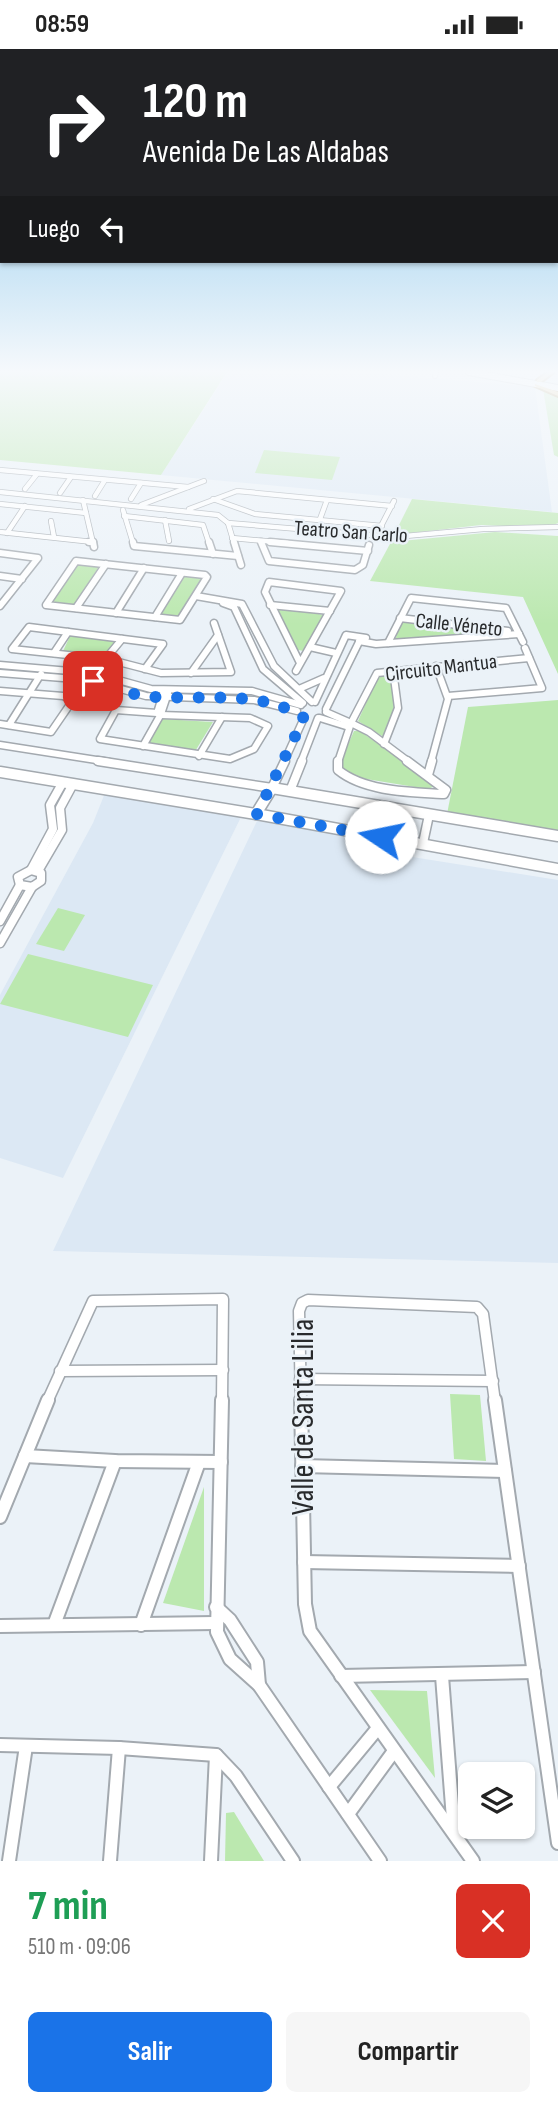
<!DOCTYPE html>
<html lang="es">
<meta charset="utf-8">
<style>
body{margin:0;font-family:"Sofia Sans Condensed",sans-serif;background:#f6f6f6;color:#222;height:100vh;display:flex;flex-direction:column;font-size:26px;white-space:nowrap}
*{box-sizing:border-box;margin:0}
p{font-size:23px;color:#767676}
.icon{flex:none;width:38px;height:38px;fill:none;stroke:currentColor;stroke-width:2;stroke-linecap:round;stroke-linejoin:round}
.map{position:relative;height:1812px;overflow:hidden}
.side{display:flex;flex-direction:column;background:#fff;flex:1}
.side>*{flex:none}
.hud{position:absolute;left:0px;top:0px;width:558px;height:214px;box-shadow:0 2px 5px #0004;background:#202124;color:#fff;overflow:hidden}
.tools{position:absolute;left:458px;top:1713px;display:grid;gap:14px}
.tools a{display:grid;place-items:center;width:77px;height:77px;border-radius:10px;background:#fff;box-shadow:0 2px 5px #0004;font-size:35px}
.pin{position:absolute;display:grid;place-items:center;width:60px;height:60px;color:#fff;margin:-30px;border-radius:14px;box-shadow:0 4px 10px #0006}
.me{position:absolute;width:77px;margin:-38px;rotate:281deg;stroke-linejoin:round;filter:drop-shadow(0 0 5px #0008)}
.turn{display:flex;align-items:center;gap:24px;height:147px;padding:0 28px;font-size:32px}
.turn .icon{width:91px;height:91px;stroke-width:2.5}
.turn b{display:block;font-size:49px;line-height:60px}
.then{display:flex;align-items:center;height:66px;padding:0 28px;background:#0003;gap:14px;font-size:26px}
.round{display:grid;place-items:center;flex:none;width:74px;height:74px;border-radius:10px;background:#f6f6f6}
.headline{display:flex;align-items:center;justify-content:space-between;height:119px;padding:0 28px}
h1{font-size:42px;font-weight:700;line-height:52px;color:#1e9e55}
.cta{display:flex;gap:14px;margin-top:auto;padding:14px 28px}
.cta a{flex:1;height:80px;border-radius:10px;background:#1a73e8;color:#fff;font-size:28px;font-weight:700;line-height:80px;text-align:center}
.cta a+a{background:#f6f6f6;color:#222}
.status{display:flex;justify-content:space-between;align-items:center;height:49px;padding:0 35px;background:#fff;direction:ltr}
.status svg{height:19px;fill:currentColor}
.map>svg:first-child{display:block}
.built{fill:#dce8f4}
.green{fill:#bbe8af}
.lines{fill:none;stroke-linecap:round;stroke-linejoin:round}
.street-far4-casing{stroke:#a3a9af;stroke-width:6}
.street-far3-casing{stroke:#a3a9af;stroke-width:9}
.street-far2-casing{stroke:#a3a9af;stroke-width:11}
.street-far1-casing{stroke:#a3a9af;stroke-width:13}
.street-casing{stroke:#a3a9af;stroke-width:16}
.secondary-far1-casing{stroke:#a3a9af;stroke-width:8}
.secondary-casing{stroke:#a3a9af;stroke-width:13}
.primary-casing{stroke:#a0782b;stroke-width:4}
.street-far4{stroke:#fff;stroke-width:4.5}
.street-far3{stroke:#fff;stroke-width:6}
.street-far2{stroke:#fff;stroke-width:8}
.street-far1{stroke:#fff;stroke-width:10}
.street{stroke:#fff;stroke-width:12}
.secondary-far1{stroke:#fff;stroke-width:6}
.secondary{stroke:#fff;stroke-width:10}
.primary{fill:#edc780;fill-rule:evenodd}
.route{stroke:#1a73e8;stroke-width:12;stroke-dasharray:0 21.6}
.labels{text-anchor:middle;dominant-baseline:central;stroke-width:5;stroke-linejoin:round;paint-order:stroke}
.far-street-label{font-size:21px;fill:#282a2c;stroke:#ebf2f8}
.near-street-label{font-size:32px;fill:#282a2c;stroke:#ebf2f8}
</style>
<div class="status"><b>08:59</b><svg viewBox="0 0 49 12"><path d="M0 12V9h3v3zM5 12V6h3v6zM10 12V3h3v9zM15 12V0h3v12zM26 1h20v11H26zM47 4h2v5h-2z"/></svg></div>
<div class="map">
<svg width="558" height="1812" viewBox="0 0 558 1812">
<rect width="100%" height="100%" fill="#ebf2f8"/>
<g class="built">
<polygon points="228,323 359,323 535,338 552,463 161,426"/>
<polygon points="105,744 241,768 63,1129 0,1109 0,946 93,774"/>
<polygon points="257,772 391,793 398,803 406,807 558,831 558,1214 53,1202"/>
</g>
<g class="green">
<polygon points="0,323 227,323 161,426 0,411"/>
<polygon points="543,340 556,344 558,347 558,408 554,406"/>
<polygon points="264,401 340,408 332,431 255,424"/>
<polygon points="412,450 558,464 558,474 547,479 481,476 394,486"/>
<polygon points="495,483 558,487 558,625 523,548 370,532 391,493"/>
<polygon points="78,514 100,516 74,556 51,553"/>
<polygon points="184,526 203,529 188,551 191,553 177,569 161,566"/>
<polygon points="282,559 324,566 304,602 298,601 277,562"/>
<polygon points="402,572 475,581 477,583 474,586 395,591"/>
<polygon points="71,585 116,591 106,606 63,602"/>
<polygon points="388,624 392,626 398,650 386,686 382,687 358,672 377,629"/>
<polygon points="558,651 558,783 447,765 468,658"/>
<polygon points="162,670 213,673 194,704 147,695"/>
<polygon points="354,682 360,682 432,733 433,738 427,740 354,728 343,723 339,716"/>
<polygon points="58,859 85,866 64,902 36,895"/>
<polygon points="28,905 153,936 128,988 0,955"/>
<polygon points="450,1345 480,1346 486,1412 454,1410"/>
<polygon points="204,1438 204,1562 163,1554"/>
<polygon points="370,1641 427,1642 435,1729"/>
<polygon points="234,1763 264,1812 225,1812 226,1764"/>
</g>
<g class="lines">
<g class="street-far4-casing">
<g id="street-far4">
<polyline points="435,327 436,323"/>
<polyline points="0,421 188,438"/>
<polyline points="25,440 37,425"/>
<polyline points="0,443 218,466 228,474 234,494"/>
<polyline points="60,444 71,428"/>
<polyline points="95,447 105,431"/>
<polyline points="131,450 141,434"/>
<polyline points="213,450 255,465 382,477"/>
<polyline points="83,451 93,494"/>
<polyline points="0,455 86,464"/>
<polyline points="141,456 204,432"/>
<polyline points="189,460 237,442 392,457"/>
<polyline points="123,461 133,494"/>
<polyline points="124,467 203,476 209,494"/>
<polyline points="320,470 327,451"/>
<polyline points="165,471 169,492"/>
<polyline points="51,472 54,488"/>
<polyline points="228,474 394,488 483,480 558,478"/>
<polyline points="379,481 394,452"/>
<polyline points="0,483 93,493"/>
<polyline points="7,484 25,457"/>
<polyline points="232,489 288,494"/>
</g>
</g>
<g class="street-far3-casing">
<g id="street-far3">
<polyline points="89,493 93,493"/>
<polyline points="93,493 94,498"/>
<polyline points="133,493 134,497 238,507"/>
<polyline points="209,493 213,505"/>
<polyline points="234,493 241,516"/>
<polyline points="261,493 269,512 355,521 363,516 369,496"/>
<polyline points="270,493 368,502"/>
<polyline points="0,504 38,509 0,557"/>
<polygon points="76,512 205,526 207,528 180,571 46,556"/>
<polyline points="0,527 22,530"/>
<polyline points="196,547 242,555 274,617 312,653"/>
<polyline points="223,554 234,558 263,620 303,654"/>
<polyline points="270,556 330,562"/>
<polyline points="76,559 106,515"/>
<polyline points="116,564 144,519"/>
<polyline points="155,568 182,524"/>
<polyline points="400,569 508,582"/>
<polyline points="359,592 376,595 519,585"/>
<polyline points="388,594 411,549 506,559 523,593"/>
<polyline points="310,598 336,604"/>
<polyline points="54,604 68,583"/>
<polyline points="105,610 12,600 29,578 163,595 145,620"/>
<polyline points="103,613 122,590"/>
<polyline points="0,616 93,624 151,640 252,642 301,656"/>
<polyline points="296,622 341,542 269,533 265,543 300,614"/>
<polyline points="0,624 88,631 146,647 254,651 297,662"/>
<polyline points="191,624 218,586"/>
<polyline points="97,627 111,611 161,624 231,623 214,574"/>
<polyline points="299,640 324,629"/>
<polyline points="0,642 63,647 73,651 51,683 0,675"/>
<polyline points="448,647 542,639 525,599"/>
<polyline points="315,653 346,586 366,589"/>
<polyline points="326,660 360,591"/>
<polyline points="326,663 351,674"/>
<polyline points="161,666 250,669 268,677 254,700 230,710 100,690 116,661 157,664 164,641"/>
<polyline points="320,669 349,678"/>
<polyline points="351,674 369,683 409,713"/>
<polyline points="351,674 377,624 529,609"/>
<polyline points="9,676 41,625"/>
<polyline points="384,695 398,659 393,621"/>
<polyline points="0,696 109,713"/>
<polyline points="143,697 161,665 168,644"/>
<polyline points="199,707 222,668"/>
<polyline points="284,713 304,669"/>
<polyline points="301,713 318,669"/>
<polyline points="338,713 351,674"/>
<polyline points="431,713 448,650 436,617"/>
</g>
</g>
<g class="street-far2-casing">
<g id="street-far2">
<polyline points="98,712 272,739 285,712"/>
<path d="M338 712V721C365 743 411 743 444 745L446 741 407 712"/>
<polyline points="428,726 432,712"/>
<polyline points="290,742 302,712"/>
<polyline points="423,794 429,766"/>
<polyline points="31,821 53,780 50,756 63,733"/>
<polygon points="31,821 41,824 41,832 32,838 20,836 18,828"/>
<polyline points="38,822 62,781 60,759 73,735"/>
<polyline points="0,872 20,836"/>
<polyline points="0,894 32,838"/>
</g>
</g>
<g class="street-far1-casing">
<g id="street-far1">
<polyline points="60,1322 223,1321"/>
<polyline points="300,1330 493,1332"/>
<polyline points="47,1353 93,1252 223,1250 222,1353"/>
<polyline points="301,1353 299,1262 302,1254 308,1251 477,1258 483,1265 495,1353"/>
</g>
</g>
<g class="street-casing">
<g id="street">
<polyline points="222,1351 217,1583 230,1610 259,1636 380,1812"/>
<polyline points="301,1351 305,1555 310,1582 473,1812"/>
<polyline points="495,1351 558,1794"/>
<polyline points="25,1407 115,1412 221,1413"/>
<polyline points="302,1417 505,1422"/>
<polyline points="0,1468 48,1351"/>
<polyline points="304,1513 519,1517"/>
<polyline points="216,1558 230,1571 257,1613 259,1636"/>
<polyline points="54,1576 115,1412"/>
<polyline points="141,1576 199,1413"/>
<polyline points="0,1577 215,1574"/>
<polyline points="341,1627 534,1623"/>
<polyline points="442,1627 454,1783"/>
<polyline points="0,1696 119,1699 216,1706 236,1727 293,1812"/>
<polyline points="329,1738 378,1679"/>
<polyline points="348,1765 394,1702"/>
<polyline points="9,1812 26,1697"/>
<polyline points="110,1812 119,1699"/>
<polyline points="211,1812 216,1706"/>
</g>
</g>
<g class="secondary-far1-casing">
<polyline id="secondary-far1" points="469,323 558,339"/>
</g>
<g class="secondary-casing">
<g id="secondary">
<polyline points="0,723 256,765 558,820"/>
<polyline points="256,765 272,739 558,787"/>
</g>
</g>
<g class="primary-casing">
<g id="primary">
<polygon points="548,323 554,323 541,333 537,333 537,331"/>
<polygon points="535,335 558,343 558,347 535,337"/>
</g>
</g>
<use href="#street-far4" class="street-far4"/>
<use href="#street-far3" class="street-far3"/>
<use href="#street-far2" class="street-far2"/>
<use href="#street-far1" class="street-far1"/>
<use href="#street" class="street"/>
<use href="#secondary-far1" class="secondary-far1"/>
<use href="#secondary" class="secondary"/>
<use href="#primary" class="primary"/>
</g>
<linearGradient id="sky" x2="0" y2="1"><stop stop-color="#6fbbe8"/><stop offset="0.56" stop-color="#f6f9fc"/><stop offset="1" stop-color="#f6f9fc" stop-opacity="0"/></linearGradient>
<rect width="558" height="576" fill="url(#sky)"/>
<g class="lines">
<path class="route" d="M93 632C110 637 127 645 145 647 197 653 259 638 304 669L257 765 381 788"/>
</g>
<g class="labels">
<g class="far-street-label">
<text transform="translate(351 483) rotate(4)">Teatro San Carlo</text>
<text transform="translate(459 576) rotate(6)">Calle Véneto</text>
<text transform="translate(441 619) rotate(-7)">Circuito Mantua</text>
</g>
<g class="near-street-label">
<text transform="translate(303 1368) rotate(-90)">Valle de Santa Lilia</text>
</g>
</g>
</svg>
<div class="tools">
<a><svg class="icon" aria-label="layers" viewBox="0 0 24 24"><path d="M12 4l9 5-9 5-9-5zM3 14l9 5 9-5"/></svg></a>
</div>
<div class="pin" style="left:93px;top:632px;background:#d93025"><svg class="icon" aria-label="arrive" viewBox="0 0 24 24"><path d="M6 21V4h12l-3 4 3 4H6"/></svg></div>
<svg class="me" style="left:381px;top:788px" viewBox="-20 -20 40 40"><circle r="19" fill="#fff"/><path d="M0-13L10 11 0 6-10 11z" fill="#1a73e8"/></svg>
<div class="hud">
<div class="turn"><svg class="icon" aria-label="right" viewBox="0 0 24 24"><path d="M7 20v-9h11M14 6l5 5-5 5"/></svg><div><b>120 m</b>Avenida De Las Aldabas</div></div>
<div class="then">Luego<svg class="icon" aria-label="left" viewBox="0 0 24 24"><path d="M17 20v-9H6M10 6l-5 5 5 5"/></svg></div>
</div>
</div>
<section class="side">
<div class="headline"><div><h1>7 min</h1><p>510 m · 09:06</p></div><a class="round" style="background:#d93025;color:#fff"><svg class="icon" aria-label="close" viewBox="0 0 24 24"><path d="M6 6l12 12M18 6L6 18"/></svg></a></div>
<div class="cta"><a>Salir</a><a>Compartir</a></div>
</section>
